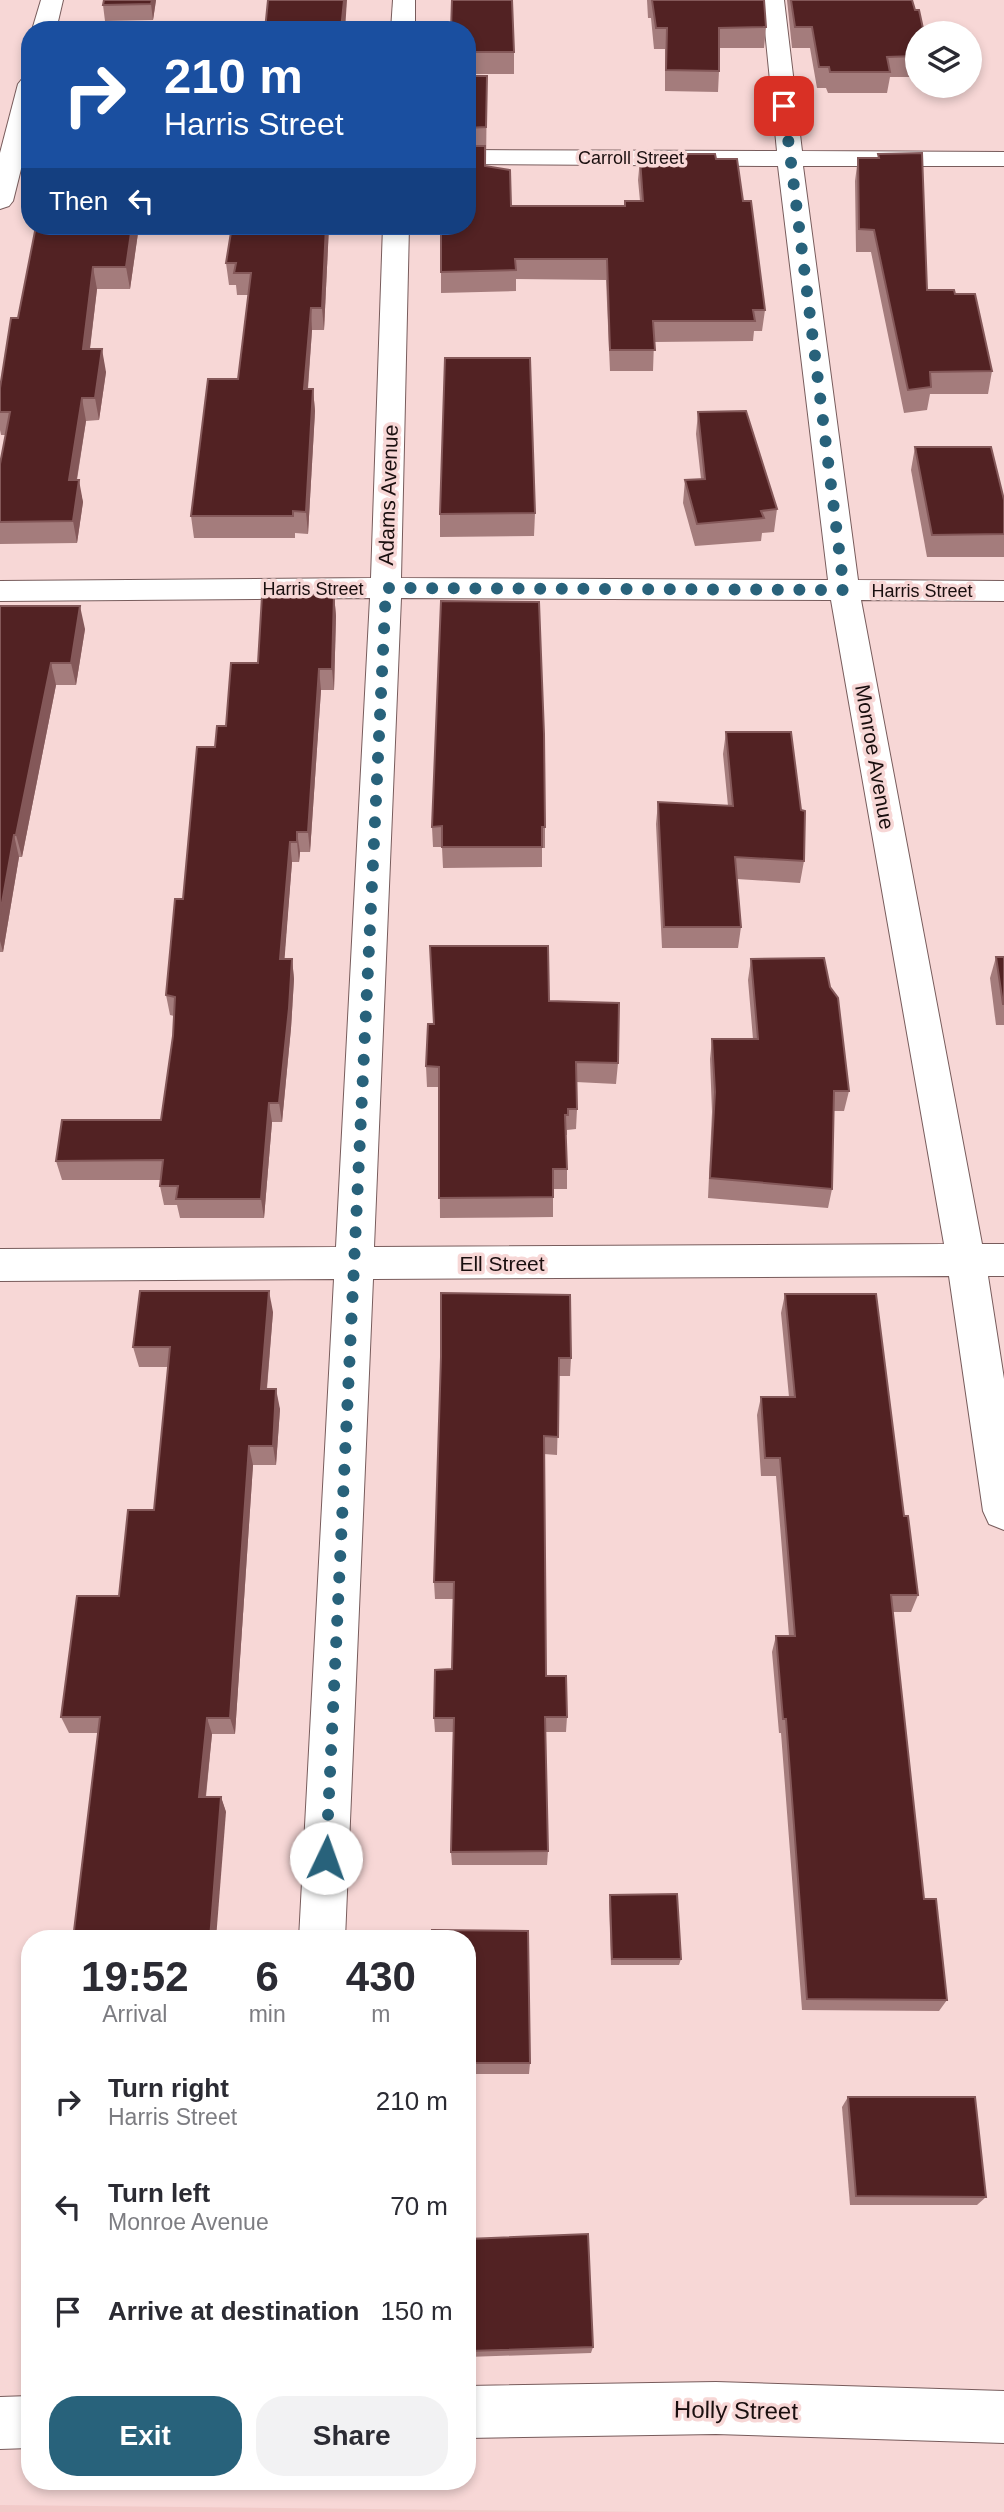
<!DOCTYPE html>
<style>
body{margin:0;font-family:Arial,sans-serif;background:#f2f2f3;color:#2b2b33;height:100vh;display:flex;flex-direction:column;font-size:26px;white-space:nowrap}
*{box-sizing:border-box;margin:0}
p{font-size:23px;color:#7c7c81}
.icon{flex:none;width:38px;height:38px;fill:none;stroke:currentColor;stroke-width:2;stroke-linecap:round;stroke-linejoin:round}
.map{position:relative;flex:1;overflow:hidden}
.side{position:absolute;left:21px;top:1930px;width:455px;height:560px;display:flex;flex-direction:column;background:#fff;border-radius:28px;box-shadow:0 4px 10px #0003}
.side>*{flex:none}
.top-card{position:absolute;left:21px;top:21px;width:455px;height:214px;border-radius:28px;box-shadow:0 4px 10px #0003;background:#1a4fa0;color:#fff;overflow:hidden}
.buttons{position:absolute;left:905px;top:21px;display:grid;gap:14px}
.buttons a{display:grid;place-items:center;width:77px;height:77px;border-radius:50%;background:#fff;box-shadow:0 4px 10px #0003;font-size:35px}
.pin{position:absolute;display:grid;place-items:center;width:60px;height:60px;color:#fff;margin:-30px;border-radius:14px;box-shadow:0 4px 10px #0006}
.me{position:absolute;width:77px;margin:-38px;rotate:3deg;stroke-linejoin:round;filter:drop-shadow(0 0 5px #0008)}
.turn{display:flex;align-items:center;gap:24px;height:147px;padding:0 28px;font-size:32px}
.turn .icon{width:91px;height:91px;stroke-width:2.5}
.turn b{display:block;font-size:49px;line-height:60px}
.then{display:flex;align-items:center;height:66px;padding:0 28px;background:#0003;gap:14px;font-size:26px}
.eta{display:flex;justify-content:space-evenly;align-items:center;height:119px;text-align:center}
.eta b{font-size:42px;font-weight:600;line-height:49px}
.button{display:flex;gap:14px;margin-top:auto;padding:14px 28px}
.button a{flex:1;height:80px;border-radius:28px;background:#28627b;color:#fff;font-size:28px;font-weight:600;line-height:80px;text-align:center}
.button a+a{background:#f2f2f3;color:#2b2b33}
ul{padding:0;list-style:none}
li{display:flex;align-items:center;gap:21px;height:105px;padding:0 28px}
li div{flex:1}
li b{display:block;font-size:26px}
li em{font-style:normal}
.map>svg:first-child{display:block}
.built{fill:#f2c9c8}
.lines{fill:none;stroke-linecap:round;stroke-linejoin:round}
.minor-casing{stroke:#785c5c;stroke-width:2}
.minor{fill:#fff;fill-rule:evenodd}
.wall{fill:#a47c7c}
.shaded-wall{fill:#845859}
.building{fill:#522223;stroke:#845859;stroke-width:2}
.route{stroke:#28627b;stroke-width:12;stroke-dasharray:0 21.6}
.labels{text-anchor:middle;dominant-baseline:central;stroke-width:7;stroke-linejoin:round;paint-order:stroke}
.far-street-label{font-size:18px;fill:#1a0f0f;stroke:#f7d7d6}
.street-label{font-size:21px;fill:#1a0f0f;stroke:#f7d7d6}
.near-street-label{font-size:24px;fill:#1a0f0f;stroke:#f7d7d6}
</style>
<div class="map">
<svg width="1004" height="2512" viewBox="0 0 1004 2512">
<rect width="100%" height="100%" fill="#f7d7d6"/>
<polygon class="built" points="0,2505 657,2512 0,2512"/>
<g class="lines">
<g class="minor-casing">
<g id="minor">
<polygon points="41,0 63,0 56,30 32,30"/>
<polygon points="393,0 415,0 415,30 391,30"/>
<path d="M762 0H784L802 151 1004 152V166H803L858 580 1004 581V601L861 600 982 1244H1004V1276H988L1004 1379V1530L989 1524 983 1511 949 1276 373 1279 345 1939H299L334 1279 0 1281V1249L336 1247 370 598 0 601V581L371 578 383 226H409L401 578 828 580 778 166 467 164V150L777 151ZM401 598 831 600 944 1244 374 1247Z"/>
<polygon points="30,77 30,133 13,201 9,206 0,209 0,153 18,84 22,79"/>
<polygon points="716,2382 1004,2391 1004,2443 716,2434 467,2438 467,2386"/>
<polygon points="30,2396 30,2448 0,2449 0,2397"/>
</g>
</g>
<use href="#minor" class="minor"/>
</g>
<g class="wall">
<polygon points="156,0 153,20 105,21 103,5"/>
<polygon points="647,0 764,0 766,27 764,48 719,48 719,71 718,92 665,91 665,49 654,49 651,18 648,18"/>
<polygon points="787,0 912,0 917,33 917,77 890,77 887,93 828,93 826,88 817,88 810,48 792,48"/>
<polygon points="467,30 514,52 514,74 467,74"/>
<polygon points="467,76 487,76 486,167 511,206 625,206 640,201 638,180 640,159 675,159 675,154 716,159 743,201 765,310 762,331 754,331 753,341 654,342 653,371 610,371 606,280 516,279 516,291 441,293 441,226 467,226"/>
<polygon points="878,154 927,290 955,294 992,371 988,394 930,394 927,410 904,413 871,252 856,252 855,181 858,158 878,158"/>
<polygon points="139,226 130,289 97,289 90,349 106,372 99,420 86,421 77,480 83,502 77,543 0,544 0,464 6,435 1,435 0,430 0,388 18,318"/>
<polygon points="232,226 329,226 324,330 312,330 308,389 313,389 315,411 308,534 295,533 295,538 194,538 191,516 238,379 248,295 237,295 236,285 229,285 226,263"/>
<polygon points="698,412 777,509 774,532 762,533 761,541 695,546 683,503 685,480 701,479 696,434"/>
<polygon points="915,447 1004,500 1004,557 927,557 911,470"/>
<polygon points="535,513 534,536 440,537 440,514"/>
<polygon points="334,594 336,616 334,690 321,690 310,852 300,852 299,862 292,862 284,959 292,959 294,979 291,1028 282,1122 272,1122 264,1218 180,1218 177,1205 164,1205 160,1186 160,1180 62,1180 56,1161 161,1120 173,1036 174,1016 170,1015 166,995 183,899 215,747 258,663"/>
<polygon points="0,606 85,629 76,685 56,685 22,857 19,857 3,952 0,952 0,954"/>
<polygon points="726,732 804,861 800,883 737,879 741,927 738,948 662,948 656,824 658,802 728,806 723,754"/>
<polygon points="432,827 545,827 545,848 542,848 542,867 443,868 442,847 433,847"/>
<polygon points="996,957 1004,957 1004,1025 996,1025 990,978"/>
<polygon points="751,959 849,1091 844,1111 833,1111 832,1189 828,1208 708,1198 712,1112 710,1059 712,1039 753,1039 748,980"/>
<polygon points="549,1001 618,1063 616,1084 576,1082 577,1109 576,1129 567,1130 567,1135 566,1135 567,1169 567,1189 553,1189 553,1217 440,1218 439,1087 427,1087 426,1066"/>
<polygon points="785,1294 904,1516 918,1595 911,1612 893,1612 924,1899 947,2000 939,2011 802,2010 781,1733 779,1733 772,1652 776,1636 789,1636 776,1476 761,1476 757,1415 761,1397 789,1397 781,1313"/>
<polygon points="273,1312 267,1389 280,1409 276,1465 253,1465 235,1734 212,1734 206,1797 221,1797 226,1812 98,1733 69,1733 61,1717 119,1596 154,1510 168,1367 139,1367 133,1347"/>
<polygon points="441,1357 571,1358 570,1376 559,1376 557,1455 544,1454 546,1676 567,1717 566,1732 545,1732 548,1851 547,1865 452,1865 451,1852 453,1732 435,1732 434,1718 452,1669 454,1599 435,1599 434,1582"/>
<polygon points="610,1895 681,1959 679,1965 611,1965 609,1902"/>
<polygon points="467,1939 530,2063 529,2074 467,2074"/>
<polygon points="848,2097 986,2197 977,2205 850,2205 842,2107"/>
<polygon points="467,2239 593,2347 591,2353 467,2357"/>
</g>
<g class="shaded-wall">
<polygon points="152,0 156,0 153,20 151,4"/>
<polygon points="344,0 347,0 345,30 341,30"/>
<polygon points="132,226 139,226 130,289 126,267"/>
<polygon points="326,226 329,226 324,330 322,308"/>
<polygon points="93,267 97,289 87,372 83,349"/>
<polygon points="311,308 312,330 306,411 304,389"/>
<polygon points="102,349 106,372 99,420 95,398"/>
<polygon points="313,389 315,411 308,534 306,512"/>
<polygon points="82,398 86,421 73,502 69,480"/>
<polygon points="79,480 83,502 77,543 73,521"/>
<polygon points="334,594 336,616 334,690 332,669"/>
<polygon points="80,606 85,629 76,685 71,663"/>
<polygon points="51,663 56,685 22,857 16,835"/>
<polygon points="319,669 321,690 310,852 308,832"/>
<polygon points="297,832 300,852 299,862 297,842"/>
<polygon points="14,835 19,857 3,952 0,941 0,914"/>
<polygon points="290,842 292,862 283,979 280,959"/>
<polygon points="292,959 294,979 291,1028 282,1122 279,1103"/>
<polygon points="269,1103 272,1122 264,1218 261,1199"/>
<polygon points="269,1291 273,1312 265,1409 261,1389"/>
<polygon points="276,1389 280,1409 276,1465 273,1446"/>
<polygon points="249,1446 253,1465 235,1734 230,1718"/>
<polygon points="207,1718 212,1734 204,1812 199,1797"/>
<polygon points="221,1797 226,1812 216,1939 210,1939"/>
</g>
<g class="building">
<polygon points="104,0 152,0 151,4 103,5"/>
<polygon points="268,0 344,0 341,30 265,30"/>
<polygon points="452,0 512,0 514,52 467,52 467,30 451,30"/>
<polygon points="652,0 764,0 766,27 719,28 719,71 666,70 667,28 656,28"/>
<polygon points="791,0 912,0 915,10 919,10 924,33 917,33 917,56 887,57 890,72 830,72 829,67 819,67 812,27 795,27"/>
<polygon points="467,76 487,76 486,127 467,128"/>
<polygon points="467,146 485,146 485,166 510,170 511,206 625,206 625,201 643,201 640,159 676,159 675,154 715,154 716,159 737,159 743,201 751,201 765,310 753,310 755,321 653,321 655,350 610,350 607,259 515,259 516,270 441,272 441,226 467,226"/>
<polygon points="922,153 927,290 954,290 955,294 975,294 992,371 930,372 931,387 908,390 874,230 859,229 858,158 879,158 878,154"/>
<polygon points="36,226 132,226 126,267 93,267 83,349 102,349 95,398 82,398 69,480 79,480 73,521 0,522 0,464 10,412 0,412 0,388 11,318 18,318"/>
<polygon points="232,226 326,226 322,308 311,308 304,389 313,389 306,512 293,511 293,516 191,516 208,379 238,379 251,273 234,273 236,263 226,263"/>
<polygon points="445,358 530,358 535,513 440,514"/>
<polygon points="746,411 777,509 761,511 764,518 697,524 685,480 705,479 698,412"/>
<polygon points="915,447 991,447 1004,500 1004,534 932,535"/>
<polygon points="334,594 332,669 319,669 308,832 297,832 297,842 290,842 280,959 292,959 289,1008 279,1103 269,1103 261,1199 176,1199 178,1186 160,1186 163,1160 56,1161 62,1120 161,1120 173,1036 175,997 166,995 175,899 183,899 197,747 215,747 217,726 226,726 231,663 258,663 262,596"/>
<polygon points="441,601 539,602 544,734 545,827 542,827 542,847 442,847 442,826 432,827"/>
<polygon points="0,606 80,606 71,663 51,663 16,835 14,835 0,914"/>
<polygon points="726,732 791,732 801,810 805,811 804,861 735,857 741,927 664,927 658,802 733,806"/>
<polygon points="430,946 548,946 549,1001 619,1003 618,1063 576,1062 577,1109 568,1109 568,1115 565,1115 567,1169 553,1169 553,1197 439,1198 439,1067 426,1066 428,1024 434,1024"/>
<polygon points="996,957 1004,957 1004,1004 1003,1004"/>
<polygon points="824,958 830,987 838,998 849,1091 834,1091 832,1189 710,1178 715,1092 712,1039 758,1039 751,959"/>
<polygon points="140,1291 269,1291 261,1389 276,1389 273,1446 249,1446 230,1718 207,1718 199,1797 221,1797 210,1939 73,1939 100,1717 61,1717 77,1596 119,1596 128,1510 154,1510 170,1347 133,1347"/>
<polygon points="441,1293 570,1295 571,1358 559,1358 558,1437 544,1436 546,1676 566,1676 567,1717 545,1717 548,1851 451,1852 454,1718 434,1718 435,1670 452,1669 454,1582 434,1582 441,1357"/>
<polygon points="785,1294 876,1294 904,1516 908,1516 918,1595 891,1595 924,1899 936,1899 947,2000 807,1999 786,1719 783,1719 776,1636 795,1636 780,1458 765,1458 761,1397 795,1397"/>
<polygon points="677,1894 681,1959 612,1959 610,1895"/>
<polygon points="432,1930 528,1931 530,2063 467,2063 467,1939 432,1939"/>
<polygon points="848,2097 975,2097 986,2197 856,2196"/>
<polygon points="588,2234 593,2347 467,2351 467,2239"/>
</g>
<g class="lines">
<polyline class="route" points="326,1858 386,588 844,590 784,106"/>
</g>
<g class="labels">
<g class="far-street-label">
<text x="631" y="158">Carroll Street</text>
<text x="313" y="589">Harris Street</text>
<text x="922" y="591">Harris Street</text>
</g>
<g class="street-label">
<text transform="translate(388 495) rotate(-88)">Adams Avenue</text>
<text transform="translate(875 757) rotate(80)">Monroe Avenue</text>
<text x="502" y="1263">Ell Street</text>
</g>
<g class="near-street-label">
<text transform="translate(736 2410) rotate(1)">Holly Street</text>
</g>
</g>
</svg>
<div class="buttons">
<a><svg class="icon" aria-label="layers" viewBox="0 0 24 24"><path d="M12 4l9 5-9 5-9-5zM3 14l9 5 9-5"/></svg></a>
</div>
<div class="pin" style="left:784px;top:106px;background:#d93025"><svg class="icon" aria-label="arrive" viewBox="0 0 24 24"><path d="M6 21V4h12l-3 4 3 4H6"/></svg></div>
<svg class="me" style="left:326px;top:1858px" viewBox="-20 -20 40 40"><circle r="19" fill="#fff"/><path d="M0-13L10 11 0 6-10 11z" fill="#28627b"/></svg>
<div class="top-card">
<div class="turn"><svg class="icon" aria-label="right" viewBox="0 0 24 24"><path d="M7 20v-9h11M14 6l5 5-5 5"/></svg><div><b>210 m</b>Harris Street</div></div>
<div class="then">Then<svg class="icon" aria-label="left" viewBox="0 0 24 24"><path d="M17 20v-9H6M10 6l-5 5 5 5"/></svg></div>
</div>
<section class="side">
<div class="eta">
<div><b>19:52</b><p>Arrival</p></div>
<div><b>6</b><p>min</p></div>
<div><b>430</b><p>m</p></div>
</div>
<ul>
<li><svg class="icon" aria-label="right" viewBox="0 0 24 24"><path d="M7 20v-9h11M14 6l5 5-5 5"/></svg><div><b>Turn right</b><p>Harris Street</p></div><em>210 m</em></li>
<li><svg class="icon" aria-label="left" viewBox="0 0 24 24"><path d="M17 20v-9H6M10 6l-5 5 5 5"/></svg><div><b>Turn left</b><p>Monroe Avenue</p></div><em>70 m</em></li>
<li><svg class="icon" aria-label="arrive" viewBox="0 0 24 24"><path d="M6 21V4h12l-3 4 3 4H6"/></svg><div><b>Arrive at destination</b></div><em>150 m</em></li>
</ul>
<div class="button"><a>Exit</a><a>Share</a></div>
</section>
</div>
